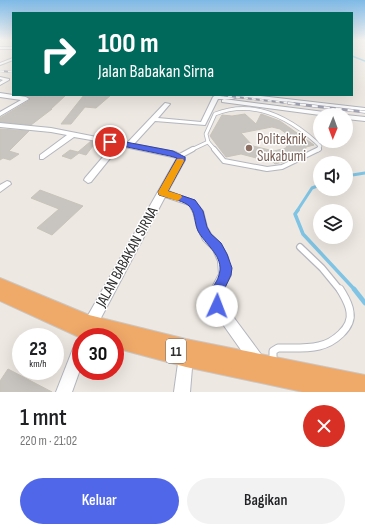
<!DOCTYPE html>
<html lang="id">
<meta charset="utf-8">
<style>
body{margin:0;font-family:"Sofia Sans Condensed",sans-serif;background:#f2f2f2;color:#202124;height:100vh;display:flex;flex-direction:column;font-size:15px;white-space:nowrap}
*{box-sizing:border-box;margin:0}
p{font-size:13px;color:#757577}
.icon{flex:none;width:22px;height:22px;fill:none;stroke:currentColor;stroke-width:2;stroke-linecap:round;stroke-linejoin:round}
.map{position:relative;height:392px;overflow:hidden}
.details{display:flex;flex-direction:column;background:#fff;flex:1}
.details>*{flex:none}
.top-card{position:absolute;left:12px;top:12px;width:341px;height:84px;border-radius:0px;box-shadow:0 4px 16px #0002;background:#00695c;color:#fff;overflow:hidden}
.needle{width:26px;rotate:181deg}
.buttons{position:absolute;left:313px;top:108px;display:grid;gap:8px}
.buttons a{display:grid;place-items:center;width:40px;height:40px;border-radius:50%;background:#fff;box-shadow:0 4px 16px #0002;font-size:20px}
.speed{position:absolute;left:12px;top:328px;display:flex;gap:8px;font-size:20px;font-weight:700;text-align:center}
.speed>*{display:grid;place-content:center;width:52px;height:52px;border-radius:50%;background:#fff;box-shadow:0 4px 16px #0002;line-height:1}
.speed small{font-size:10px;font-weight:400}
.speed .limit{border:6px solid #d22;background:#fff;color:#111}
.pin{position:absolute;display:grid;place-items:center;width:34px;height:34px;color:#fff;margin:-17px;border:2px solid #fff;border-radius:50%;box-shadow:0 1px 4px #0007}
.me{position:absolute;width:44px;margin:-22px;rotate:2deg;stroke-linejoin:round;filter:drop-shadow(0 0 3px #0008)}
.turn{display:flex;align-items:center;gap:14px;height:84px;padding:0 20px;font-size:18px}
.turn .icon{width:52px;height:52px;stroke-width:2.5}
.turn b{display:block;font-size:28px;line-height:34px}
.round{display:grid;place-items:center;flex:none;width:42px;height:42px;border-radius:21px;background:#f2f2f2}
.summary{display:flex;align-items:center;justify-content:space-between;height:68px;padding:0 20px}
h1{font-size:24px;font-weight:600;line-height:30px}
.button{display:flex;gap:8px;margin-top:auto;padding:8px 20px}
.button a{flex:1;height:46px;border-radius:24px;background:#5167e9;color:#fff;font-size:16px;font-weight:600;line-height:46px;text-align:center}
.button a+a{background:#f2f2f2;color:#202124}
.map>svg:first-child{display:block}
.lines{fill:none;stroke-linecap:round;stroke-linejoin:round}
.stream-far3{stroke:#7fc4e4;stroke-width:1.5}
.stream-far2{stroke:#7fc4e4;stroke-width:3}
.stream-far1{stroke:#7fc4e4;stroke-width:3.5}
.stream{stroke:#7fc4e4;stroke-width:4.5}
.building{fill:#c8c5c0;stroke:#c8c4ba;fill-rule:evenodd}
.lane-far3-casing{stroke:#b4b6bf;stroke-width:4.5}
.lane-far2-casing{stroke:#b4b6bf;stroke-width:6}
.lane-far1-casing{stroke:#b4b6bf;stroke-width:8}
.lane-casing{stroke:#b4b6bf;stroke-width:9}
.street-casing{stroke:#b4b6bf;stroke-width:2}
.highway-casing{stroke:#c8c8c8;stroke-width:2}
.lane-far3{stroke:#fff;stroke-width:3}
.lane-far2{stroke:#fff;stroke-width:4}
.lane-far1{stroke:#fff;stroke-width:5.5}
.lane{stroke:#fff;stroke-width:7}
.street{fill:#fff;fill-rule:evenodd}
.highway{fill:#efa969;fill-rule:evenodd}
.rail-far1-casing{stroke:#a3a5b5;stroke-width:2}
.rail-casing{stroke:#a3a5b5;stroke-width:3}
.rail-far1{stroke:#fff;stroke-width:1.5;stroke-dasharray:4;stroke-linecap:butt}
.rail{stroke:#fff;stroke-width:2;stroke-dasharray:6;stroke-linecap:butt}
.route{fill:#5167e9;stroke:#354397}
.slow{fill:#f59e0b}
.education-dot{fill:#8d6e63;stroke:#fff;stroke-width:1.5}
.labels{text-anchor:middle;dominant-baseline:central;stroke-width:3;stroke-linejoin:round;paint-order:stroke}
.shield{fill:#fff;stroke:#6c6c6c;stroke-width:1}
.shield-label{font-size:14px;font-weight:bold;fill:#2d2d2d}
.education-label{font-size:15px;fill:#785e54;stroke:#fff;text-anchor:start}
.street-label{font-size:15px;fill:#2d2d2d;stroke:#fff}
</style>
<div class="map">
<svg width="365" height="392" viewBox="0 0 365 392">
<rect width="100%" height="100%" fill="#ede8e1"/>
<g class="lines">
<polyline class="stream-far3" points="352,56 365,61"/>
<g class="stream-far2">
<polyline points="346,176 365,173"/>
<polyline points="297,211 312,188 320,185"/>
</g>
<polyline class="stream-far1" points="298,210 295,214 303,234 355,290"/>
<polyline class="stream" points="354,289 365,303"/>
</g>
<g class="building">
<polygon points="23,95 66,95 51,109 52,109 31,125 0,122 0,118 30,100 27,96"/>
<polygon points="84,95 111,95 96,108 85,107 71,124 61,124"/>
<path d="M245 114 256 124 261 114 280 121 314 145 306 147 305 152 286 161 275 164 266 155 264 160 241 154 226 157 210 136 222 115 232 116ZM272 127 280 129 291 137 286 148 274 151 253 146 241 133Z"/>
<polygon points="0,129 29,131 9,151 19,154 10,160 3,158 0,160"/>
<polygon points="91,141 96,142 86,155 79,153 71,159 62,156 70,150 78,152"/>
<polygon points="40,190 83,206 52,235 37,228 59,209 31,198"/>
<polygon points="8,369 52,392 0,392 0,381"/>
</g>
<g class="lines">
<g class="lane-far3-casing">
<g id="lane-far3">
<polyline points="208,142 215,150"/>
<path d="M208 142 206 134 215 114C253 99 288 117 316 142L320 146 318 150"/>
<polyline points="191,150 208,142"/>
</g>
</g>
<g class="lane-far2-casing">
<g id="lane-far2">
<polyline points="214,149 224,161 267,169 282,167 319,149"/>
<polyline points="180,156 193,149"/>
</g>
</g>
<g class="lane-far1-casing">
<polyline id="lane-far1" points="300,247 322,268 340,290"/>
</g>
<g class="lane-casing">
<path id="lane" d="M273 361V351L278 348C291 348 306 349 319 346 333 343 353 328 350 312 349 303 344 296 340 289"/>
</g>
<g class="street-casing">
<g id="street">
<rect x="0" y="47" width="13" height="2"/>
<polygon points="13,58 13,60 0,65 0,63"/>
<polygon points="0,77 9,79 9,80 0,85 0,82 3,80 0,79"/>
<polygon points="0,93 26,97 29,99 0,116 0,112 21,100 0,97"/>
<polygon points="216,95 252,95 365,108 365,112 238,97 232,99 218,99 205,125 155,121 134,144 176,152 185,157 185,160 168,191 195,201 203,211 207,227 211,234 221,244 228,257 231,275 221,294 223,303 263,357 266,362 263,367 258,370 253,367 210,306 209,293 219,274 218,261 213,250 203,240 197,227 193,212 189,205 165,197 94,331 89,333 84,331 82,326 177,158 120,146 91,182 88,183 84,180 85,178 114,144 74,137 43,159 40,159 40,155 67,135 51,132 0,127 0,123 51,128 127,143 165,103 170,104 158,118 201,122 213,97"/>
<polygon points="224,99 332,113 335,115 320,115 222,102 222,100"/>
<polygon points="346,115 365,117 365,121 346,119"/>
<polygon points="7,181 10,182 11,184 0,192 0,185"/>
<polygon points="81,339 81,367 72,392 56,392 76,341"/>
<polygon points="186,349 191,351 193,356 190,392 174,392 179,356 181,351"/>
</g>
</g>
<g class="highway-casing">
<polygon id="highway" points="0,278 89,315 186,339 365,375 365,392 303,392 186,367 115,348 115,337 81,338 0,301"/>
</g>
<use href="#lane-far3" class="lane-far3"/>
<use href="#lane-far2" class="lane-far2"/>
<use href="#lane-far1" class="lane-far1"/>
<use href="#lane" class="lane"/>
<use href="#street" class="street"/>
<use href="#highway" class="highway"/>
<g class="rail-far1-casing">
<g id="rail-far1">
<polyline points="0,71 13,72"/>
<polyline points="220,95 296,104"/>
</g>
</g>
<g class="rail-casing">
<polyline id="rail" points="288,103 365,112"/>
</g>
<use href="#rail-far1" class="rail-far1"/>
<use href="#rail" class="rail"/>
</g>
<linearGradient id="sky" x2="0" y2="1"><stop stop-color="#7ebae6"/><stop offset="0.42" stop-color="#f7f5f2"/><stop offset="1" stop-color="#f7f5f2" stop-opacity="0"/></linearGradient>
<rect width="365" height="95" fill="url(#sky)"/>
<path class="route" d="M110 139 173 151 185 157V160L168 191 195 200 203 211 207 227 211 234 221 243 227 254 232 268 231 275 222 294 224 306 222 311 217 313 212 311C203 288 218 288 220 270 221 254 205 244 198 231 194 223 196 211 188 205 181 200 168 198 159 195L158 192 177 158 170 156 108 143V140Z"/>
<polygon class="slow" points="177,159 183,159 184,161 168,191 181,195 182,197 178,201 159,195 158,192"/>
<circle class="education-dot" cx="249" cy="148" r="4"/>
<g class="labels">
<rect class="shield" x="166" y="339" width="20" height="24" rx="3"/>
<g class="shield-label">
<text x="176" y="351">11</text>
</g>
<g class="education-label">
<text x="257" y="139">Politeknik<tspan x="257" dy="17">Sukabumi</tspan></text>
</g>
<g class="street-label">
<text transform="translate(127 257) rotate(-61)">JALAN BABAKAN SIRNA</text>
</g>
</g>
</svg>
<div class="buttons">
<a><svg class="needle" viewBox="-14 -14 28 28"><path d="M0-13l5 13h-10z" fill="#e53935"/><path d="M0 13l5-13h-10z" fill="#757577"/></svg></a>
<a><svg class="icon" aria-label="sound" viewBox="0 0 24 24"><path d="M4 9h4l5-4v14l-5-4H4zM17 9q2 3 0 6"/></svg></a>
<a><svg class="icon" aria-label="layers" viewBox="0 0 24 24"><path d="M12 4l9 5-9 5-9-5zM3 14l9 5 9-5"/></svg></a>
</div>
<div class="speed"><div>23<small>km/h</small></div><div class="limit">30</div></div>
<div class="pin" style="left:110px;top:142px;background:#d93025"><svg class="icon" aria-label="arrive" viewBox="0 0 24 24"><path d="M6 21V4h12l-3 4 3 4H6"/></svg></div>
<svg class="me" style="left:217px;top:306px" viewBox="-20 -20 40 40"><circle r="19" fill="#fff"/><path d="M0-13L10 11 0 6-10 11z" fill="#5167e9"/></svg>
<div class="top-card">
<div class="turn"><svg class="icon" aria-label="right" viewBox="0 0 24 24"><path d="M7 20v-9h11M14 6l5 5-5 5"/></svg><div><b>100 m</b>Jalan Babakan Sirna</div></div>
</div>
</div>
<section class="details">
<div class="summary"><div><h1>1 mnt</h1><p>220 m · 21:02</p></div><a class="round" style="background:#d93025;color:#fff"><svg class="icon" aria-label="close" viewBox="0 0 24 24"><path d="M6 6l12 12M18 6L6 18"/></svg></a></div>
<div class="button"><a>Keluar</a><a>Bagikan</a></div>
</section>
